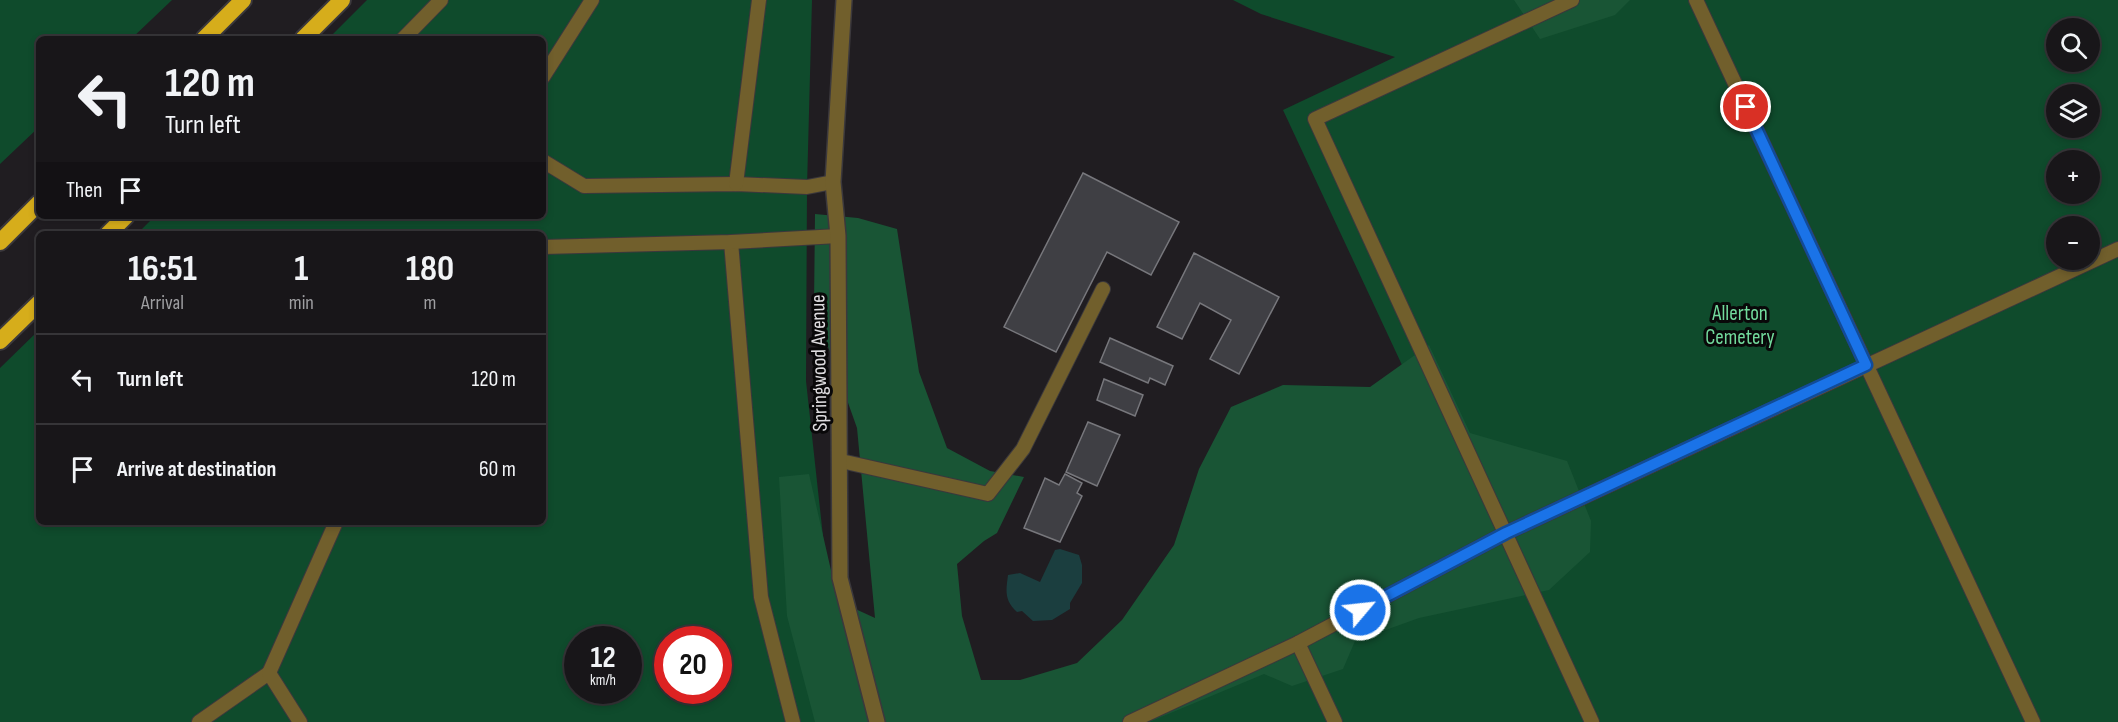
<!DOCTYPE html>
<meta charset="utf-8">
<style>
body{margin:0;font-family:"Sofia Sans Condensed",sans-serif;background:#252326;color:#f1f3f6;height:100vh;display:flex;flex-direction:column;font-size:22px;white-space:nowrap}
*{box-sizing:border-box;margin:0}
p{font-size:20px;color:#9f9fa2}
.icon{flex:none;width:33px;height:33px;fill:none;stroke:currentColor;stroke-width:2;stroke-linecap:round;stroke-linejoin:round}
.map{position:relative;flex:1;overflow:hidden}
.sheet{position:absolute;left:36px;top:231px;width:510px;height:294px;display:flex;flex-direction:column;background:#181619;border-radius:9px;box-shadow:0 3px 9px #0003,0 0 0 2px #363538}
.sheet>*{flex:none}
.guide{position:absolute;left:36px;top:36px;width:510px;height:183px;border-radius:9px;box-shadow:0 3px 9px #0003,0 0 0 2px #363538;background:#181619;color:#f1f3f6;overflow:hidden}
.buttons{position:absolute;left:2046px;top:18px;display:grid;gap:12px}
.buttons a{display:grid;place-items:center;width:54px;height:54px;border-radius:50%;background:#181619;box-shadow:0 3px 9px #0003,0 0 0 2px #363538;font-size:30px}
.speed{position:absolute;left:564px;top:626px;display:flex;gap:12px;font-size:30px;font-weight:700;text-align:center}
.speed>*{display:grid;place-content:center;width:78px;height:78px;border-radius:50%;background:#181619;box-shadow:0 3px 9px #0003,0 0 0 2px #363538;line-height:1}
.speed small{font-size:15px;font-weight:400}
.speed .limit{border:9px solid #d22;background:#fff;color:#111}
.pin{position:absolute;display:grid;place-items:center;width:51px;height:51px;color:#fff;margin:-26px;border:3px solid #fff;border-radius:50%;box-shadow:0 2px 6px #0007}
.me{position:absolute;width:66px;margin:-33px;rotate:62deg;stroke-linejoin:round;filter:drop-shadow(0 0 4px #0008)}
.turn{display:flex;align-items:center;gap:21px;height:126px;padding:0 30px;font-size:27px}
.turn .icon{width:78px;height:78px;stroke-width:2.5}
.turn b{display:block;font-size:42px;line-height:51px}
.then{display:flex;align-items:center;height:57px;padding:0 30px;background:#0003;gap:12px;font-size:22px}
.eta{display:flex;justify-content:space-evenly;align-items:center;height:102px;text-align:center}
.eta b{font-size:36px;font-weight:700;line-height:42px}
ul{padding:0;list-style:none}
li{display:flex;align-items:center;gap:18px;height:90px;padding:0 30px;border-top:2px solid #363538}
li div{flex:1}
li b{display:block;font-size:22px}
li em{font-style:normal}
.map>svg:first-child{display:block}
.green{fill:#0f4b2c;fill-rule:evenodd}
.forest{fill:#195535}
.water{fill:#1b3e3f}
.building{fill:#3f3f44;stroke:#77777c;stroke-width:1.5}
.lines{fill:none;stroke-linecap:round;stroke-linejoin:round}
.service-casing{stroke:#3b383c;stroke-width:16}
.tertiary-casing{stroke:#3b383c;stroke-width:18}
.trunk-casing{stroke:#3b383c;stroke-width:20}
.service{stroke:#715f2c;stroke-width:14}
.tertiary{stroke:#715f2c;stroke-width:15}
.trunk{stroke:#d6ad1b;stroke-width:16}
.route-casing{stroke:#114b97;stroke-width:15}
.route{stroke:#1a73e8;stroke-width:10}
.labels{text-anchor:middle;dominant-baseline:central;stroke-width:6;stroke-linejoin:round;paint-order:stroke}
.park-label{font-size:21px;fill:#72da9c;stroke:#090809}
.street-label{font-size:21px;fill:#dfdde0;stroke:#090809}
</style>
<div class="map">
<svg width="2118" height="722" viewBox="0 0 2118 722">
<rect width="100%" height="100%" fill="#201d21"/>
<g class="green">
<polygon points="0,0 172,0 131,39 39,39 39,127 0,164"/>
<path d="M367 0H812L807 187 806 381 828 582 865 722H0V368L39 330V522H543V234H137L155 216H543V39H328ZM578 639H628V690H578ZM668 639H718V690H668Z"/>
<path d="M1233 0H2118V722H1025L1472 515 1283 110 1395 57 1261 14ZM2056 28H2090V62H2056ZM2056 94H2090V128H2056ZM2056 160H2090V194H2056ZM2056 226H2090V260H2056Z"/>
</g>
<g class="forest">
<polygon points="1514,0 1630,0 1615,15 1540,39"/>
<polygon points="815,214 858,218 897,229 919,372 947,448 990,471 1024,477 997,533 984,541 957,564 962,616 981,680 1020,680 1077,663 1122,620 1174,545 1199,469 1231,407 1283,385 1370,387 1429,345 1470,433 1567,461 1591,521 1590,552 1549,590 1419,618 1355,641 1343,669 1292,686 1264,674 1149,722 815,722 787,616 779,477 809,474 838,601 875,618 857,428 814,307"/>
</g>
<path class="water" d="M1060 549 1079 555 1082 565V583L1070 603V609L1052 620 1033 621 1022 611 1017 612C1004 600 1006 591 1008 575L1020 573 1040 582 1055 550Z"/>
<g class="building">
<polygon points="1083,173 1179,222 1151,275 1107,252 1056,352 1004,327"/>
<polygon points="1194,253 1279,297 1239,374 1210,359 1231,320 1200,303 1182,339 1157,327"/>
<polygon points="1110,338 1173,366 1165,385 1150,378 1148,383 1100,362"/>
<polygon points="1104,379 1143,395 1135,416 1097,400"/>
<polygon points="1088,422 1120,435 1097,486 1066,472"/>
<polygon points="1065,474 1082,483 1077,493 1082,496 1060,542 1024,528 1045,478 1059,485"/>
</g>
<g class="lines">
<g class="service-casing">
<g id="service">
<polyline points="1572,0 1315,119 1592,722"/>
<polyline points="1696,0 2033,722"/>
<polyline points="403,39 441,0"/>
<polyline points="543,77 592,0"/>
<polyline points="543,161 584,186 736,184 807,187 833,182"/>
<polyline points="736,184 759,0"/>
<polyline points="731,242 761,597 793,722"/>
<polyline points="543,247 731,242 838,236"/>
<polyline points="841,461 988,494 1023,449 1103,289"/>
<polyline points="1298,643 1335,722"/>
<polyline points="199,722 269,673"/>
<polyline points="300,722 269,673 336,522"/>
<polyline points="1130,722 1298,643 1506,533 2118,249"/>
</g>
</g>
<g class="tertiary-casing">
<polyline id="tertiary" points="844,0 833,182 838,236 840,578 877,722"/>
</g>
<g class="trunk-casing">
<g id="trunk">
<polyline points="204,39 243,0"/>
<polyline points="303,39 342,0"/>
<polyline points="108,234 126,216"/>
<polyline points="0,242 39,203"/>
<polyline points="0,341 39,303"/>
</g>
</g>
<use href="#service" class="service"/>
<use href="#tertiary" class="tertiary"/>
<use href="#trunk" class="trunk"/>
</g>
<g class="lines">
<g class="route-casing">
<polyline id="route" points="1360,610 1506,533 1866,365 1746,107"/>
</g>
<use href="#route" class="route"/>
</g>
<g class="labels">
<g class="park-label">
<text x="1740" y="313">Allerton<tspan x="1740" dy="24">Cemetery</tspan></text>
</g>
<g class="street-label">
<text transform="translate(819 363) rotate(-91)">Springwood Avenue</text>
</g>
</g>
</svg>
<div class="buttons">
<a><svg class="icon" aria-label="search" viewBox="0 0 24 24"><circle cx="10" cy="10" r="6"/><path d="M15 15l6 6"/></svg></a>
<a><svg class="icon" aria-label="layers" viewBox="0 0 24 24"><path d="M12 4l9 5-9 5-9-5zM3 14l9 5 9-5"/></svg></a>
<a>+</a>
<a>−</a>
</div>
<div class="speed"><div>12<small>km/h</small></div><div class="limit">20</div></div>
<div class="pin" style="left:1746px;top:107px;background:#d93025"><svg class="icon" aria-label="arrive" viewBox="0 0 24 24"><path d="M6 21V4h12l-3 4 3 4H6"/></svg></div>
<svg class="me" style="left:1360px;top:610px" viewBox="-20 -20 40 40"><circle r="17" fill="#1a73e8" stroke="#fff" stroke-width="3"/><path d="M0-11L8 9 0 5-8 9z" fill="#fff"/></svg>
<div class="guide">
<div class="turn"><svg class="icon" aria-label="left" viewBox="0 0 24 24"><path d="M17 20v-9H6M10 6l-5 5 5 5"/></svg><div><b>120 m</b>Turn left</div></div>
<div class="then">Then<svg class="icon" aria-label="arrive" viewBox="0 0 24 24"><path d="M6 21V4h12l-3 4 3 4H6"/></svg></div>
</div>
<section class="sheet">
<div class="eta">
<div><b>16:51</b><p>Arrival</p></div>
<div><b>1</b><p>min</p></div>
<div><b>180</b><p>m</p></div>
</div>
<ul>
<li><svg class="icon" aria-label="left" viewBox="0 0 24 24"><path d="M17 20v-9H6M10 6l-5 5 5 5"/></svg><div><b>Turn left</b></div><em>120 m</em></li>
<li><svg class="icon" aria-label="arrive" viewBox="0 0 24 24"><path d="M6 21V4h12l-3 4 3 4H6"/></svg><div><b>Arrive at destination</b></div><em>60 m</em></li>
</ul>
</section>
</div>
